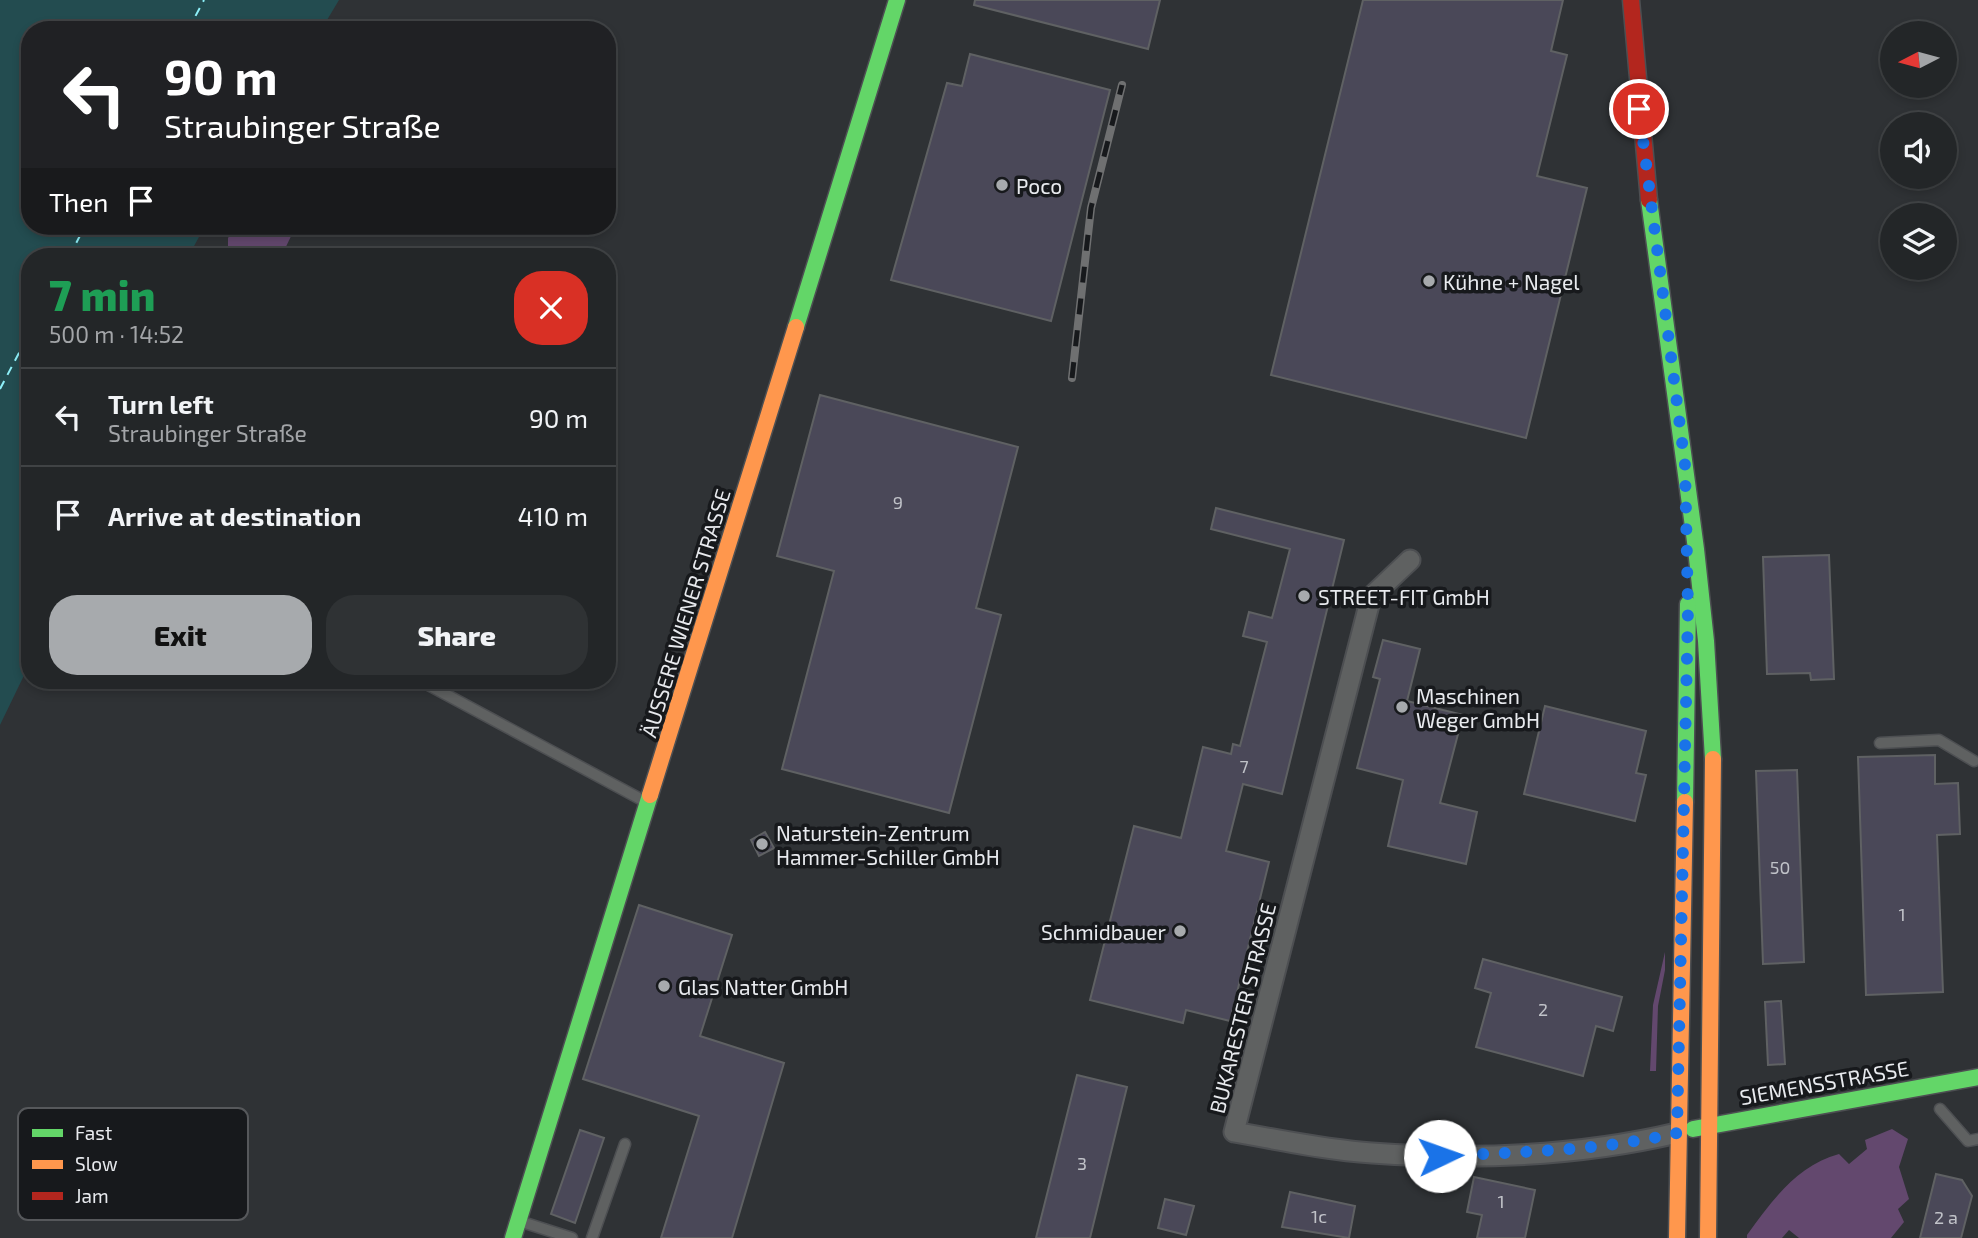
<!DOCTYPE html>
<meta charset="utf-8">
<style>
body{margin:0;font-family:"Exo 2",sans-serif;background:#2f3234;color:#f1f3f6;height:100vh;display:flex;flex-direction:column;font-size:26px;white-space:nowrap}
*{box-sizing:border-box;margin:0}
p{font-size:23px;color:#a3a5a8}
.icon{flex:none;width:38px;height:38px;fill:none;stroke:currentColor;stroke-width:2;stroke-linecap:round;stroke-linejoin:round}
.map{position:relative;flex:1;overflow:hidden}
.sheet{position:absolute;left:21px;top:248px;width:595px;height:441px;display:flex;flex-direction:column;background:#232628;border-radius:28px;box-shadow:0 4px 10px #0003,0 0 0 2px #404345}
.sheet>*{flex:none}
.banner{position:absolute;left:21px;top:21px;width:595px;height:214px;border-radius:28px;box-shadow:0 4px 10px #0003,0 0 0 2px #404345;background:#202124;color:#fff;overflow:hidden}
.needle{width:46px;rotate:264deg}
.controls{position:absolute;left:1880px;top:21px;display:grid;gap:14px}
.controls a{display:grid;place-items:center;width:77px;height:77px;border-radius:50%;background:#232628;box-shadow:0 4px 10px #0003,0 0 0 2px #404345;font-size:35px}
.pin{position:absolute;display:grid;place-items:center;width:60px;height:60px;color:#fff;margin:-30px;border:4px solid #fff;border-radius:50%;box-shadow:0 2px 7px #0007}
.me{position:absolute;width:77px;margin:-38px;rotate:87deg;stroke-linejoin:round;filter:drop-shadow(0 0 5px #0008)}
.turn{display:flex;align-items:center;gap:24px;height:147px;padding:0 28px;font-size:32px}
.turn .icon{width:91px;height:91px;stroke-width:2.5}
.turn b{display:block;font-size:49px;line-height:60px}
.then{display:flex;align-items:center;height:66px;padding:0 28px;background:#0003;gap:14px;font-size:26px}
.round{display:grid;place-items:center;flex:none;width:74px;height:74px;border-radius:28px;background:#2f3234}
.overview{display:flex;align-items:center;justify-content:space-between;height:119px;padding:0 28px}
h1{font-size:42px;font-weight:800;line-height:52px;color:#1e9e55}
.primary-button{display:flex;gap:14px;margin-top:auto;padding:14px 28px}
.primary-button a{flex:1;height:80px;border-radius:28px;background:#a7aaad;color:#111;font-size:28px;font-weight:800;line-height:80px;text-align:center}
.primary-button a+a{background:#2f3234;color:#f1f3f6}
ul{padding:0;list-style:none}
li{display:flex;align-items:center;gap:21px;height:98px;padding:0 28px;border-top:2px solid #404345}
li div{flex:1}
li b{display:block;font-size:26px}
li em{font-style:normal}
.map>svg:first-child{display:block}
.green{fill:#63486e}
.water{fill:#234c50}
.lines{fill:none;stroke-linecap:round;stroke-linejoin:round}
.ferry{stroke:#8ef0f9;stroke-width:2;stroke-dasharray:9 7;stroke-linecap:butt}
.building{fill:#4a4858;stroke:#5f6163;stroke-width:2}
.lane-casing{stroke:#4d4f52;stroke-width:13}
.street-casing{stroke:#4d4f52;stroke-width:23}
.fast-casing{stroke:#4d4f52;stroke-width:19}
.slow-casing{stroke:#4d4f52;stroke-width:19}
.jam-casing{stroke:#4d4f52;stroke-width:19}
.lane{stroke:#5f6161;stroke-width:10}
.street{stroke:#5f6161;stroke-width:19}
.fast{stroke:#63d668;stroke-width:16}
.slow{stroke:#ff974d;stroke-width:16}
.jam{stroke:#b3261e;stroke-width:16}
.rail-casing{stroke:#6f7071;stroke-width:8}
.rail{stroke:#17191c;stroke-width:5;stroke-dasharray:16;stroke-linecap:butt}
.route{stroke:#1a73e8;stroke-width:12;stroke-dasharray:0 21.6}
.poi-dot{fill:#a7aaad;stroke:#17191c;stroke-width:2.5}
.labels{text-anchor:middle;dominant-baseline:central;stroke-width:7;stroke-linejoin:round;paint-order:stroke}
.number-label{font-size:18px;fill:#c0c2c8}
.poi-label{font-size:21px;fill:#e8eaee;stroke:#17191c;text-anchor:start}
.street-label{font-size:21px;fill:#e8eaee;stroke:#17191c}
.key{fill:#17191c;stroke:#56585b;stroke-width:2}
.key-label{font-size:19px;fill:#e8eaee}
</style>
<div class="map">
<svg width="1978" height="1238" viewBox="0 0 1978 1238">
<rect width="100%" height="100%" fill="#2f3235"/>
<g class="green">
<polygon points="236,226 295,226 295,228 281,257 228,257 228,238"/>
<polygon points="1665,952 1665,970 1658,1006 1656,1071 1650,1071 1653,1005"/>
<path d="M1892 1129 1908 1139 1899 1167 1909 1199 1898 1209 1904 1222 1891 1238H1799L1789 1230 1782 1238H1747V1235C1772 1201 1796 1166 1839 1154L1849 1164 1867 1149 1865 1140Z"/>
</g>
<polygon class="water" points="0,0 339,0 321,30 30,30 30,226 205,226 188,257 30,257 30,663 0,725"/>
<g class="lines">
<g class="ferry">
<polyline points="188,30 204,0"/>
<polyline points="69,257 85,226"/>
<polyline points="0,389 30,332"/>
</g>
</g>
<g class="building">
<polygon points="975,0 1160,0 1148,49 974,5"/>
<polygon points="1363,0 1563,0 1551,51 1567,55 1537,176 1587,188 1526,438 1271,375"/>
<polygon points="970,54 1110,90 1051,321 891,280 947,83 962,86"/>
<polygon points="820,395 1018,447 976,608 1001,615 949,813 782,769 834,571 777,556"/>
<polygon points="1216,508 1344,540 1282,794 1243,784 1226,851 1269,862 1230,1021 1186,1010 1183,1023 1090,1000 1134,826 1181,838 1203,747 1231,754 1233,744 1240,746 1267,642 1243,636 1249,612 1272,618 1290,549 1211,529"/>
<polygon points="1829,555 1834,679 1811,680 1810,673 1767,674 1763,557"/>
<polygon points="1383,640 1420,649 1407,701 1463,715 1440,803 1477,812 1466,864 1388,846 1403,780 1357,768 1380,679 1373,677"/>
<polygon points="1545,706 1646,731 1636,773 1646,775 1635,821 1524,794"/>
<polygon points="1935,755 1935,784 1958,783 1960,834 1937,835 1943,992 1866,995 1858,757"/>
<polygon points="1797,770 1804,962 1763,964 1756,771"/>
<polygon points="765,832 774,848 759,856 751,840"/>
<polygon points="639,905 732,935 700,1036 784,1063 732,1238 661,1238 699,1116 583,1079"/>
<polygon points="1483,959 1622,997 1613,1031 1596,1026 1583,1076 1476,1047 1491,993 1475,988"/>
<polygon points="1781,1001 1785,1064 1768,1065 1765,1002"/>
<polygon points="1077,1075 1127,1087 1090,1238 1036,1238"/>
<polygon points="580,1130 604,1138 575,1223 551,1214"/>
<polygon points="1936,1174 1962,1180 1972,1196 1961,1238 1920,1238"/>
<polygon points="1474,1177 1535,1190 1525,1238 1477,1238 1482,1215 1467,1212"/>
<polygon points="1290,1192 1355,1206 1349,1238 1282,1227"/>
<polygon points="1165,1199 1194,1206 1186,1235 1158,1228"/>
</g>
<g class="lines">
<g class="lane-casing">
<g id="lane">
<polyline points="421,681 646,802"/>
<polyline points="1880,743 1939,740 1974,761"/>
<polyline points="1940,1109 1968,1141 1978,1139"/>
<polyline points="522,1222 572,1238"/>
<polyline points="592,1238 625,1144"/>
</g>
</g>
<g class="street-casing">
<path id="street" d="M1410 560 1371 597 1234 1132C1280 1140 1326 1150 1372 1153 1472 1160 1580 1156 1677 1133"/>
</g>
<g class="fast-casing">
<g id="fast">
<polyline points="1649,200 1696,549 1706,641 1713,759"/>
<polyline points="796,327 897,0"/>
<polyline points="1685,802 1688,604"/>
<polyline points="1693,1129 1978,1077"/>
<polyline points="513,1238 650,795"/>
</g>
</g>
<g class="slow-casing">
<g id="slow">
<polyline points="650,795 796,327"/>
<polyline points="1677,1238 1685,802"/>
<polyline points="1708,1238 1713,759"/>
</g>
</g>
<g class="jam-casing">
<polyline id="jam" points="1631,0 1649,200"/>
</g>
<use href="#lane" class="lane"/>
<use href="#street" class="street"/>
<use href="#fast" class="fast"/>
<use href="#slow" class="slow"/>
<use href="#jam" class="jam"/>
<g class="rail-casing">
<polyline id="rail" points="1072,378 1091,208 1122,85"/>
</g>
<use href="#rail" class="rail"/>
</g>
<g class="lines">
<path class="route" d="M1440 1156C1519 1152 1599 1151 1677 1133L1688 608 1685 465 1639 109"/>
</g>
<g class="poi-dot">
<circle cx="1002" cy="185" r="7"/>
<circle cx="1429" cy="281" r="7"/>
<circle cx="1304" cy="596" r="7"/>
<circle cx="1402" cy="707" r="7"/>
<circle cx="762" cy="844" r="7"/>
<circle cx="1180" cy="931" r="7"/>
<circle cx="664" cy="986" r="7"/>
</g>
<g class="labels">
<g class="number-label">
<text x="898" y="502">9</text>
<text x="1244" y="766">7</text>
<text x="1780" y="867">50</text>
<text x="1902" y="914">1</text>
<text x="1543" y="1009">2</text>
<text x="1082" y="1163">3</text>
<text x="1501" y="1201">1</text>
<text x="1319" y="1216">1c</text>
<text x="1946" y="1217">2 a</text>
</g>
<g class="poi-label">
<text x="1016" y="185">Poco</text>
<text x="1443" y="281">Kühne + Nagel</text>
<text x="1318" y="596">STREET-FIT GmbH</text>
<text x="1416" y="695">Maschinen<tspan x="1416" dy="24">Weger GmbH</tspan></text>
<text x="776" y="832">Naturstein-Zentrum<tspan x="776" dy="24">Hammer-Schiller GmbH</tspan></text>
<text x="1166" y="931" text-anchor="end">Schmidbauer</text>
<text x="678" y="986">Glas Natter GmbH</text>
</g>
<g class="street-label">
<text transform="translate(685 613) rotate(-73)">ÄUSSERE WIENER STRASSE</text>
<text transform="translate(1242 1008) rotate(-76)">BUKARESTER STRASSE</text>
<text transform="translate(1824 1082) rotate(-10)">SIEMENSSTRASSE</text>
</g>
</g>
<rect x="18" y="1108" width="230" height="112" rx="10" class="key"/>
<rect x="32" y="1129" width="31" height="8" fill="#63d668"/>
<rect x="32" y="1160" width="31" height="9" fill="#ff974d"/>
<rect x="32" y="1192" width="31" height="8" fill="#b3261e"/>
<g class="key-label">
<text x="75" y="1140">Fast</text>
<text x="75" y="1171">Slow</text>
<text x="75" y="1203">Jam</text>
</g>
</svg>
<div class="controls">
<a><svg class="needle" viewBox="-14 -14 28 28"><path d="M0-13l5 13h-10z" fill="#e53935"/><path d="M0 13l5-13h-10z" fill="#a3a5a8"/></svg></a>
<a><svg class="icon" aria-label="sound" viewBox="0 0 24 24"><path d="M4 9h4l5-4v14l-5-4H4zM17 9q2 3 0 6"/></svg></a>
<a><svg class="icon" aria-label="layers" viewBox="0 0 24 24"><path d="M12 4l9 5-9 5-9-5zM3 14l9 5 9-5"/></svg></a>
</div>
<div class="pin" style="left:1639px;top:109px;background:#d93025"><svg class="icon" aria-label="arrive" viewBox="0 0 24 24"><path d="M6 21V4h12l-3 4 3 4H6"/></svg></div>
<svg class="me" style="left:1440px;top:1156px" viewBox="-20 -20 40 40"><circle r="19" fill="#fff"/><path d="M0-13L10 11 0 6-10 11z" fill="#1a73e8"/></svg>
<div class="banner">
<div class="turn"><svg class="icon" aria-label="left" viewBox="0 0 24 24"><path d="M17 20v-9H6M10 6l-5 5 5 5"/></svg><div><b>90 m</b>Straubinger Straße</div></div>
<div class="then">Then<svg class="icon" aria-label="arrive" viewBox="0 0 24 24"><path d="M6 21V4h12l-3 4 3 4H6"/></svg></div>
</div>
<section class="sheet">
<div class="overview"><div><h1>7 min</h1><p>500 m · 14:52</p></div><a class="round" style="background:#d93025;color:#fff"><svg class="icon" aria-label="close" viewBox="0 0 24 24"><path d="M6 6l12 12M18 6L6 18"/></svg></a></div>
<ul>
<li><svg class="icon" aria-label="left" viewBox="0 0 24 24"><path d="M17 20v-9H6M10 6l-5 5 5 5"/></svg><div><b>Turn left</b><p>Straubinger Straße</p></div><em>90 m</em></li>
<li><svg class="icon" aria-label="arrive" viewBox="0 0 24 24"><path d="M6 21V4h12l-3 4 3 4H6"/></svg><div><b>Arrive at destination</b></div><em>410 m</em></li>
</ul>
<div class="primary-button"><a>Exit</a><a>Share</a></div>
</section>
</div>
